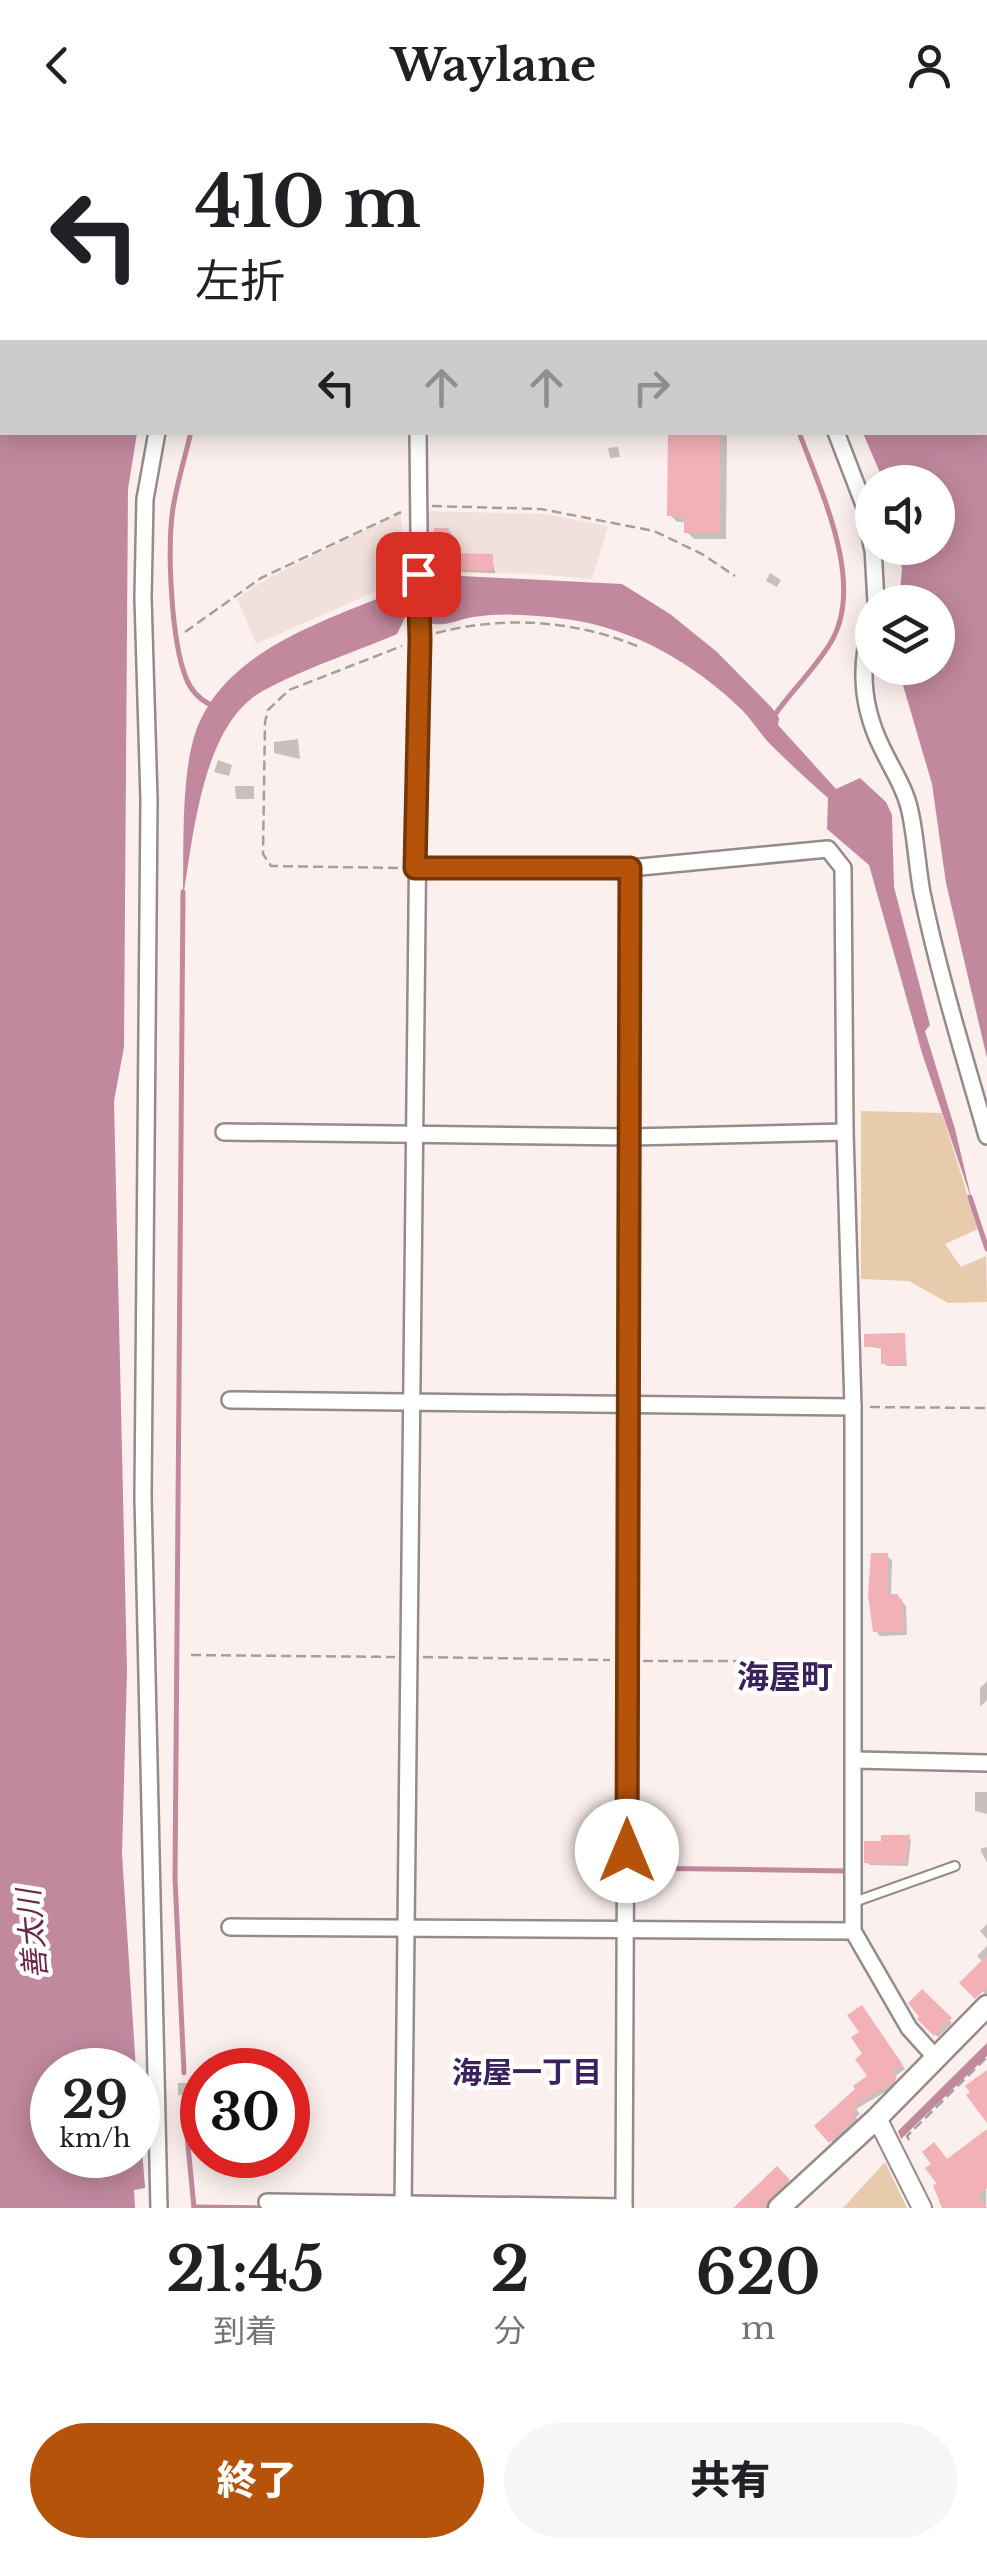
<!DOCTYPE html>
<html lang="ja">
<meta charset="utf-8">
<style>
body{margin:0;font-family:"Libre Baskerville","Noto Sans JP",serif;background:#f6f6f6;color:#202124;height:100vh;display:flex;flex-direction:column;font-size:38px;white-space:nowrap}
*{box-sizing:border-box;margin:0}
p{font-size:32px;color:#757577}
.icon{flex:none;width:55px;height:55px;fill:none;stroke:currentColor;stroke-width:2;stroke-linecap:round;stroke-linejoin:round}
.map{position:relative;height:2078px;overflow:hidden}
.details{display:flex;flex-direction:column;background:#fff;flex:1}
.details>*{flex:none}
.guide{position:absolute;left:0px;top:0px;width:988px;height:305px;box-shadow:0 5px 25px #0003;background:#fff;color:#202124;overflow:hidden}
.tools{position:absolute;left:855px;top:335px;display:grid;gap:20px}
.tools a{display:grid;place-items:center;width:100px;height:100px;border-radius:50%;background:#fff;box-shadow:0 5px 25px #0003;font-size:50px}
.speed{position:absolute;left:30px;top:1918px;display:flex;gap:20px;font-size:50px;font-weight:700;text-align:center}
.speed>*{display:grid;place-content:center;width:130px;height:130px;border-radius:50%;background:#fff;box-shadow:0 5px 25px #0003;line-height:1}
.speed small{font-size:25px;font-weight:400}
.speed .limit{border:15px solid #d22;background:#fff;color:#111}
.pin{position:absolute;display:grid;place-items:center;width:85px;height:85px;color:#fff;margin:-42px;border-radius:20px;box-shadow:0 5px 15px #0006}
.me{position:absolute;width:110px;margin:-55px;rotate:0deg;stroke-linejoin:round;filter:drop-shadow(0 0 8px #0008)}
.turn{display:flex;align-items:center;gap:35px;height:210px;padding:0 30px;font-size:45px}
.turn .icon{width:130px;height:130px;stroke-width:2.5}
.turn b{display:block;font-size:70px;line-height:85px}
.lanes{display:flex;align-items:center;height:95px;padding:0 30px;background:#0003;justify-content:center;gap:50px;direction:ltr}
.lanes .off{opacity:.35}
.eta{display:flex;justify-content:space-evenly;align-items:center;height:170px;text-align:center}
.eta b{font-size:60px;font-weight:800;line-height:70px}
.primary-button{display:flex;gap:20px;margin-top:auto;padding:20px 30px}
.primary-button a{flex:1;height:115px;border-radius:60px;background:#b45309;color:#fff;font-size:40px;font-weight:800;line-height:115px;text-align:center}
.primary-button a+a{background:#f6f6f6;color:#202124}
header{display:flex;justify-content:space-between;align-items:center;height:130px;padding:0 30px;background:#fff;font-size:45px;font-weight:800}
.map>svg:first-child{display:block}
.built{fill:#f2e0dc}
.green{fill:#e8cbad}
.water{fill:#c1889e}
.shadow{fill:#0003}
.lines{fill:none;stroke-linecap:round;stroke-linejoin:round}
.stream{stroke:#c1889e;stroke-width:5}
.building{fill:#f1b1b7}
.service-casing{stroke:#958b89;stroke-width:12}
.minor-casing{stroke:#958b89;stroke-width:20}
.tertiary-casing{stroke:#958b89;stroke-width:22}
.secondary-casing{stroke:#958b89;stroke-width:25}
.path{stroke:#a79f9d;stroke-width:2.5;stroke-dasharray:10 5;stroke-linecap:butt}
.service{stroke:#fff;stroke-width:8}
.minor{stroke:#fff;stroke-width:15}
.tertiary{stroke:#fff;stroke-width:18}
.secondary{stroke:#fff;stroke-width:20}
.route-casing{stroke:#753606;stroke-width:25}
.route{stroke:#b45309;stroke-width:18}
.labels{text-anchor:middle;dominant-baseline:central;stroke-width:9;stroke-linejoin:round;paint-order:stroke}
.water-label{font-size:30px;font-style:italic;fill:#6c2747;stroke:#fff}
.neighbourhood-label{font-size:30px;font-weight:bold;fill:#3a225c;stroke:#fff}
.quarter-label{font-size:32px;font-weight:bold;fill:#3a225c;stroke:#fff}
</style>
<header><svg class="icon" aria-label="back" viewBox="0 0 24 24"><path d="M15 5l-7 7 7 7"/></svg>Waylane<svg class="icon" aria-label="person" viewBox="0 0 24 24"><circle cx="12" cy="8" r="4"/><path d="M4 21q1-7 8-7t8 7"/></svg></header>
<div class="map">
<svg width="987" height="2078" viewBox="0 0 987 2078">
<rect width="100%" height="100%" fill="#fbf0ed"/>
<g class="built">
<polygon points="424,381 545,384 608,396 592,449 523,443 426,444"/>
<polygon points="401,383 404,449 256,514 237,468 272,446"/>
</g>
<g class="green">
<polygon points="861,981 942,983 978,1099 945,1114 961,1137 986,1126 987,1172 948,1173 909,1151 861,1149"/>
<polygon points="885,2032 907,2078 843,2078"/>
</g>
<g class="water">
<polygon points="0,0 185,0 2,2 2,302 137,303 128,359 124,917 114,971 127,1541 122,1724 136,1940 52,1940 52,2025 138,2025 138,1965 145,2058 134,2060 135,2078 0,2078"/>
<polygon points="718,0 985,0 987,9 987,928 946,753 932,654 898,538 938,538 938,472 899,472 902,439 898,418 938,418 938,352 884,352 863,303 985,302 985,2"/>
<path d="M462 446 622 454 670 484 717 522 772 578 779 588 778 595 836 659 860 648 886 672 892 685 894 757 930 895 925 901 955 999 972 1071 922 923 869 735 827 699 828 668C809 651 789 633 771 615 760 604 753 591 742 580 694 533 633 498 566 489 536 485 503 482 473 487 457 490 446 497 429 493L428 477H410L397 504C355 522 300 540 261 562 202 596 193 708 183 768 184 720 181 652 194 607 221 519 329 490 406 457L410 471 433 472 449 449Z"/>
<polygon points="987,1913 987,1926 901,2009 898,2001"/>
</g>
<g class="shadow">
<polygon points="372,0 432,0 434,2 373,2"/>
<polygon points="670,302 727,302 726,409 694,409 687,402 687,392 677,392 670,385"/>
<polygon points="608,318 618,317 620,327 610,328"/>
<polygon points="448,400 451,403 450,426 492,427 495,443 447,441 447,446 436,445 433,442"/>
<polygon points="399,439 403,449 392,453 388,442"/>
<polygon points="770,443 781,450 777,457 766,451"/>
<polygon points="298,609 300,629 274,623 274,612"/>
<polygon points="218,630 232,635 229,646 214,642"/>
<polygon points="235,656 254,656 254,669 236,669"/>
<polygon points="904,1206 907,1236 886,1236 883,1219 866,1216"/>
<polygon points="887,1426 892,1430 891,1467 898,1466 906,1476 907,1505 880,1506 876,1501"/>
<polygon points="987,1551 987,1570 980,1577 980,1558"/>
<polygon points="975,1662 987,1662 987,1684 975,1681"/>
<polygon points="908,1707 911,1710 908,1736 870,1735 867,1732"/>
<polygon points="987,1717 987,1733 980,1719"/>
<polygon points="987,1794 987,1809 980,1801"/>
<polygon points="987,1816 987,1864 986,1865 968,1847 983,1832 977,1826"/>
<polygon points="922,1862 952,1893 938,1907 920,1889"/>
<polygon points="865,1881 905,1939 894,1947 897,1955 856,1979 860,1984 856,1987 858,1990 835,2015 818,1996 871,1947 863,1902"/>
<polygon points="178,1953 189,1953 189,1966 178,1965"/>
<polygon points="987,2002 986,2078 944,2078 947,2032"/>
<polygon points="777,2039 790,2054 767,2078 742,2078"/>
</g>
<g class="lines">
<g class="stream">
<path d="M191 302C185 327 177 353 173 378 167 418 171 510 186 548 191 561 199 569 211 575"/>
<path d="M774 586C792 560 815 539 831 512 866 453 820 360 799 302"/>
<polyline points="183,762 175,1748 184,1943"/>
<polyline points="970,1067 987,1119"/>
<polyline points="633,1738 847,1741 847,1738"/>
<polyline points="185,1984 194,2078"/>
<polyline points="194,2077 266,2078"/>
</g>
</g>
<g class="building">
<polygon points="668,302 720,302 720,403 684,403 684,386 667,386"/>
<polygon points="434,398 449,398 448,423 493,424 493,441 445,440 445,444 431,443"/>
<polygon points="905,1203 906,1234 881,1234 881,1217 864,1217 864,1204"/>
<polygon points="871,1423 888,1423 888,1464 898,1464 899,1469 902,1469 904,1501 873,1502 868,1465"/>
<polygon points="881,1705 910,1705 905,1734 864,1733 864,1711 881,1711"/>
<polygon points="987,1825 987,1857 975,1869 959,1853"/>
<polygon points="922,1859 952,1888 934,1906 917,1889 919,1887 908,1873"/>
<polygon points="862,1875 903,1935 892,1942 897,1948 894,1952 855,1975 858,1978 854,1982 854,1990 829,2013 814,1996 855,1959 853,1956 867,1946 855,1929 862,1924 851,1907 859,1902 847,1885"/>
<polygon points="987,1940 987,1993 966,1965 970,1962 965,1956"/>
<polygon points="987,1999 987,2058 977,2065 987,2078 942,2078 933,2055 937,2054 925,2038 931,2034 922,2022 934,2012 947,2029"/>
<polygon points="777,2036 790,2050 766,2075 762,2078 733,2078"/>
</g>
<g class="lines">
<g class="service-casing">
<polyline id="service" points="854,1772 955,1736"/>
</g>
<g class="minor-casing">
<g id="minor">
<polyline points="616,0 619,2"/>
<polyline points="690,0 692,2"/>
<polyline points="212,2 213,0"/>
<polyline points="532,2 539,0"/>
<polyline points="157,302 145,369 143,468 149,670 143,1367 159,2078"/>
<polyline points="836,302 866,380 872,417"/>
<polyline points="873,418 876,472"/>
<path d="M872 493C859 535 862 578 882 618 892 639 905 658 910 681 916 708 917 736 922 763 939 845 964 926 987 1006"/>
<polyline points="415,738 630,738 828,719 843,738 845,1002 853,1277 853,1801 909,1898 936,1928"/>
<polyline points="224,1002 631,1007 845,1002"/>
<polyline points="230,1270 853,1277"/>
<polyline points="855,1630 987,1633"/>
<polyline points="230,1797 853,1801"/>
<polyline points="267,2072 624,2077"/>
<polyline points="403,2078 420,507 418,302"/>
<polyline points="624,2078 630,738"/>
</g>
</g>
<g class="tertiary-casing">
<polyline id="tertiary" points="877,1988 922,2078"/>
</g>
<g class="secondary-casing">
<polyline id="secondary" points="779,2078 877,1988 987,1876"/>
</g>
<g class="path">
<polyline points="432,376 541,379 654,401 702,424 735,446"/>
<polyline points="185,502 261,448 401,382"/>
<path d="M436 503C506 485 575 490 642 518"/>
<polyline points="398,738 271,736 263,724 265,592 268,580 289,560 402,516"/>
<polyline points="870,1277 987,1278"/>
<polyline points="191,1525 395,1527"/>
<polyline points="423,1527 610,1530"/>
<polyline points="643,1531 835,1531"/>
<polyline points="909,2010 907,2006 987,1927"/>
</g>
<use href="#service" class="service"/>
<use href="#minor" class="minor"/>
<use href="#tertiary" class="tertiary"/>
<use href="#secondary" class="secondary"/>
</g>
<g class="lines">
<g class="route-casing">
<polyline id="route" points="418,444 420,509 415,738 630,738 627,1721"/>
</g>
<use href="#route" class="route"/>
</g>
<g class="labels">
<g class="water-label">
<text transform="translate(32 1804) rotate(-95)">善太川</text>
</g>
<g class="neighbourhood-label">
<text x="527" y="1942">海屋一丁目</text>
</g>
<g class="quarter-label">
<text x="785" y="1547">海屋町</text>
</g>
</g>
</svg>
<div class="tools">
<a><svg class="icon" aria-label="sound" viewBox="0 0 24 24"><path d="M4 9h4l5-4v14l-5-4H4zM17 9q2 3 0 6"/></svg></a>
<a><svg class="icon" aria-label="layers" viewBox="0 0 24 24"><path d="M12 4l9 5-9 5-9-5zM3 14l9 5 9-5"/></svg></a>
</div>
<div class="speed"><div>29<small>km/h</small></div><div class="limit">30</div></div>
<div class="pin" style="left:418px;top:444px;background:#d93025"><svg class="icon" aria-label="arrive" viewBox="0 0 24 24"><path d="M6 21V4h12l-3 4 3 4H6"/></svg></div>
<svg class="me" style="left:627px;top:1721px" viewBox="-20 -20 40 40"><circle r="19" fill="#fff"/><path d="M0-13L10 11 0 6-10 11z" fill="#b45309"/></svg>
<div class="guide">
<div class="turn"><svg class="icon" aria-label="left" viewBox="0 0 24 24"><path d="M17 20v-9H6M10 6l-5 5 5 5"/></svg><div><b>410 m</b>左折</div></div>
<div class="lanes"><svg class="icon" aria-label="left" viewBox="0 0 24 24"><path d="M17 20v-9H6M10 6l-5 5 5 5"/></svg><svg class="icon off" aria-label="ahead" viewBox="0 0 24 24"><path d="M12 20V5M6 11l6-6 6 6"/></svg><svg class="icon off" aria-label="ahead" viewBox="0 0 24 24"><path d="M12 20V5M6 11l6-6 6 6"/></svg><svg class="icon off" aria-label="right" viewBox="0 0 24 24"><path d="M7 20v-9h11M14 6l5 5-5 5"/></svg></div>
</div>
</div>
<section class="details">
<div class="eta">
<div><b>21:45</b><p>到着</p></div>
<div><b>2</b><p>分</p></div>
<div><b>620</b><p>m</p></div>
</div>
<div class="primary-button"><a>終了</a><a>共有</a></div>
</section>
